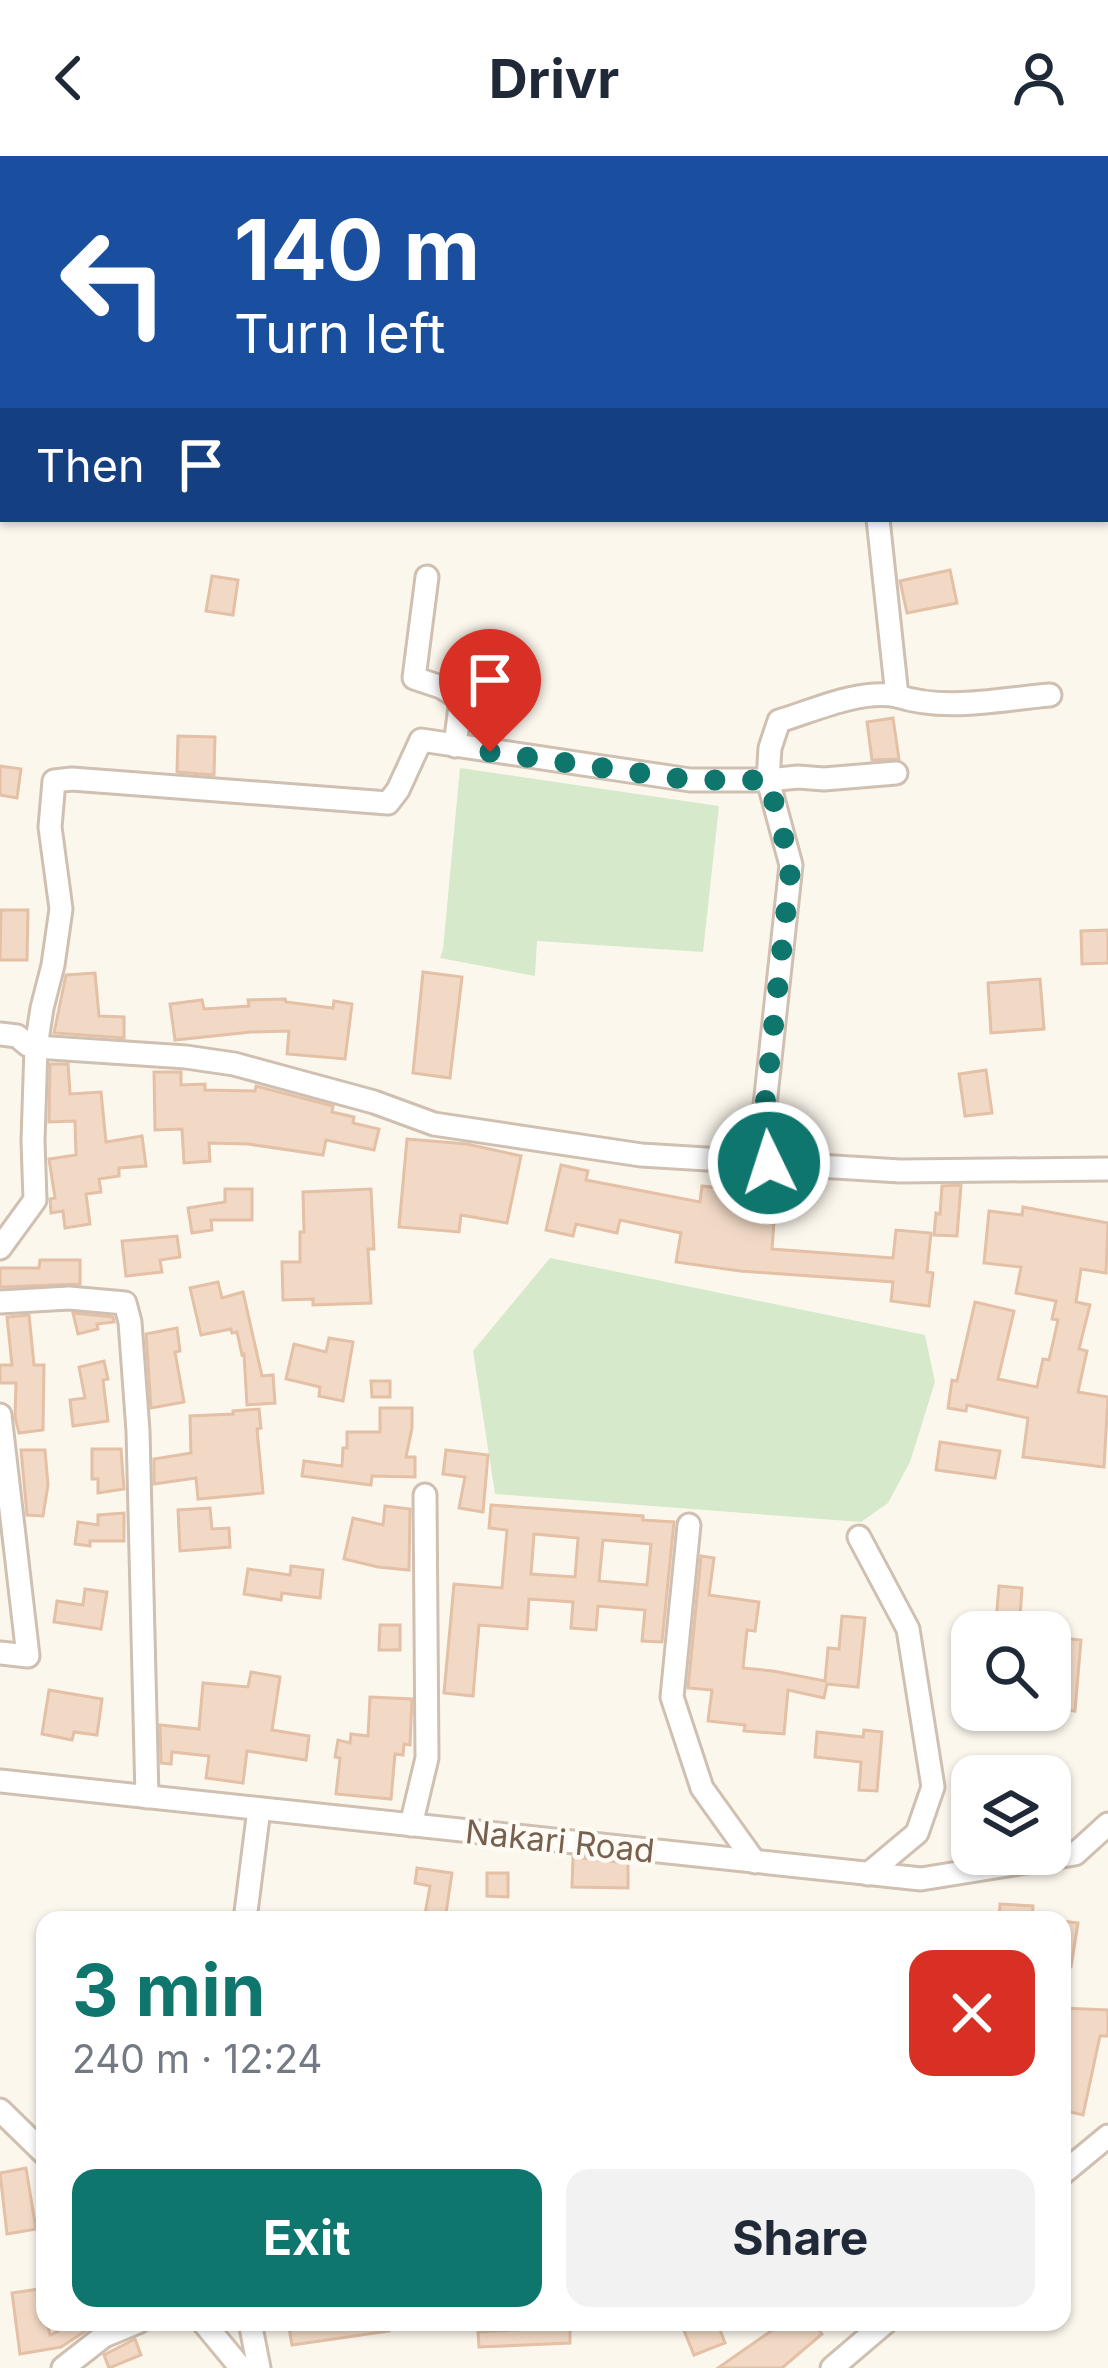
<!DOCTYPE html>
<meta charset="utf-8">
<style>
body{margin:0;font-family:Inter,sans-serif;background:#f2f2f3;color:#1f2937;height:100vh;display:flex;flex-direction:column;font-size:45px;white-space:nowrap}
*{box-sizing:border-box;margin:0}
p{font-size:39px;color:#747a83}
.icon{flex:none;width:66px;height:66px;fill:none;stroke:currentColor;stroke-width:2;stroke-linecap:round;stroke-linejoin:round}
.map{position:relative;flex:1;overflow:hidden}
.side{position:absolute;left:36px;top:1755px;width:1035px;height:420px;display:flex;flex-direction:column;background:#fff;border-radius:24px;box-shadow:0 3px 9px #0004}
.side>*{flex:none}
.hud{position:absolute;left:0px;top:0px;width:1110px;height:366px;box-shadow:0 3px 9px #0004;background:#1a4fa0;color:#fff;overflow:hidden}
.tools{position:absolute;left:951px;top:1455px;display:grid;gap:24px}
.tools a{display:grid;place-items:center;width:120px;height:120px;border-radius:24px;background:#fff;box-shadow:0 3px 9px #0004;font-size:60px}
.pin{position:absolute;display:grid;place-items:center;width:102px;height:102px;color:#fff;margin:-123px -51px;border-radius:50% 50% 50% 0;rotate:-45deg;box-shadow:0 0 12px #0007}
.pin .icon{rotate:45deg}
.me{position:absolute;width:132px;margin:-66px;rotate:356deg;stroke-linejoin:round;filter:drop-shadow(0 0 9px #0008)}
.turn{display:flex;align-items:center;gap:42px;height:252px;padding:0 36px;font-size:54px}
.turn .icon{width:156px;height:156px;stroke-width:2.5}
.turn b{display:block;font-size:84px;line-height:102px}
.then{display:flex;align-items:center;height:114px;padding:0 36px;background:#0003;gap:24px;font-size:45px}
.round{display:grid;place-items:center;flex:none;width:126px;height:126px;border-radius:24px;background:#f2f2f3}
.overview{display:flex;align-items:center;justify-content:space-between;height:204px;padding:0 36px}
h1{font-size:72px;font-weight:700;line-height:90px;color:#0f766e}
.action{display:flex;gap:24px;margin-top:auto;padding:24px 36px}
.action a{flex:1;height:138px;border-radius:24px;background:#0f766e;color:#fff;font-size:48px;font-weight:700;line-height:138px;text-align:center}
.action a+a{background:#f2f2f3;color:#1f2937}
header{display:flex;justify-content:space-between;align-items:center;height:156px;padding:0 36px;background:#fff;font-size:54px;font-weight:700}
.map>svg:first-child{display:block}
.green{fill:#d6eacb}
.building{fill:#f1d9c5;stroke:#e3c0a6;stroke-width:3;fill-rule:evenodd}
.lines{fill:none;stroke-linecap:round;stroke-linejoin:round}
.minor-casing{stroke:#cfc0b1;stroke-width:27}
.minor{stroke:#fff;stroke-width:21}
.route{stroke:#0f766e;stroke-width:21;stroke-dasharray:0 37.8}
.labels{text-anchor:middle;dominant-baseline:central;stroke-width:9;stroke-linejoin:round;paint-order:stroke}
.street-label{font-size:33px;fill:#78604f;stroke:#fefbf4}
</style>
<header><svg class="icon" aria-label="back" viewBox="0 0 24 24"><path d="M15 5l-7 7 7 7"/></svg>Drivr<svg class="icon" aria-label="person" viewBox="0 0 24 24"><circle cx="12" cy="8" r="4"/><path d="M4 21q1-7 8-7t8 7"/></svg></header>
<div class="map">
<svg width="1108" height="2212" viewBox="0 0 1108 2212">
<rect width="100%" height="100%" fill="#fcf7ed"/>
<g class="green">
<polygon points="460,612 719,650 703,796 537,785 535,820 440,802 443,793"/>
<polygon points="550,1102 925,1179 935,1226 910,1306 888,1347 861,1366 495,1338 473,1195"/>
</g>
<g class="building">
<polygon points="950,414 957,447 907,457 900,425"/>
<polygon points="212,420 238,424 233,459 206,455"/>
<polygon points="893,562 899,603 872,604 867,566"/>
<polygon points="178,580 215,581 214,619 177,616"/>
<polygon points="0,610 21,613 17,642 0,639"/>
<polygon points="1,754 28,754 27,804 0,804"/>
<polygon points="1108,774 1108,807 1082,808 1081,775"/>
<polygon points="423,816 462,821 450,922 413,917"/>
<polygon points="95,817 99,860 124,861 124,882 54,877 66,819"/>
<polygon points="1040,823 1044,873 991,877 988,827"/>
<polygon points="285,843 286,846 333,852 334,845 352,848 345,903 287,898 289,875 251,876 175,884 170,848 202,844 204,853 249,850 248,844"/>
<polygon points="50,908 68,908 70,938 101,936 106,986 142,980 146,1010 119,1012 119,1020 99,1023 101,1036 86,1038 90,1068 65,1072 63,1055 51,1057 50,1043 55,1042 49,1003 76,999 75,965 49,966"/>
<polygon points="986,914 992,957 965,960 959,918"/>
<polygon points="154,916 181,916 181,929 205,928 205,934 255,935 256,930 333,950 332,956 354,961 353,967 379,973 374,994 326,984 323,999 248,988 209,987 210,1005 184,1007 182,973 155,974"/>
<polygon points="407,983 467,988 521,1000 507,1067 461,1059 459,1076 399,1071"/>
<polygon points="561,1009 588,1015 586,1024 700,1046 702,1030 776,1038 772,1093 893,1102 896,1074 931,1077 927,1116 933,1117 929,1150 891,1145 893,1126 740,1115 676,1106 681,1077 620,1064 617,1077 576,1068 573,1080 546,1074"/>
<polygon points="961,1029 957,1080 934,1079 936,1057 940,1058 942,1030"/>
<polygon points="225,1033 252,1033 252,1064 211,1064 212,1074 192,1077 188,1052 225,1046"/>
<polygon points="371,1033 374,1093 368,1093 371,1147 313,1149 313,1143 283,1144 282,1106 300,1106 300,1076 304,1076 303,1036"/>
<polygon points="1023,1051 1108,1067 1106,1117 1081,1113 1076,1146 1090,1149 1079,1193 1087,1195 1078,1236 1108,1241 1104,1311 1023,1301 1028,1262 967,1249 966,1255 948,1252 952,1224 957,1225 975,1146 1014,1155 998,1223 1037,1231 1043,1203 1049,1204 1058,1164 1052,1163 1056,1145 1016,1137 1021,1111 984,1107 989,1055 1022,1059"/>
<polygon points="177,1080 180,1101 160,1104 162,1116 126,1120 122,1085"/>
<polygon points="40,1104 80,1104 80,1128 0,1131 0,1112 39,1112"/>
<polygon points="218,1126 222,1142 243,1136 262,1220 273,1219 275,1247 247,1249 244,1198 242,1199 237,1176 232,1177 231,1173 201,1179 190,1132"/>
<polygon points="73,1157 113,1161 114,1166 97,1168 98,1173 78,1178"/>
<polygon points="29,1159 34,1209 44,1209 43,1274 19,1277 15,1261 16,1227 0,1227 0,1209 12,1209 7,1161"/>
<polygon points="177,1172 180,1195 175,1196 184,1246 151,1252 146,1178"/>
<polygon points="329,1182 353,1186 343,1245 319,1240 320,1231 286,1223 294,1188 326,1196"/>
<polygon points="104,1205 108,1223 103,1224 108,1265 73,1270 70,1244 85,1242 79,1211"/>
<polygon points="371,1225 390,1225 390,1241 372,1241"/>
<polygon points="380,1252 412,1252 412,1272 406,1301 415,1301 415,1321 372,1320 371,1329 302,1320 304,1305 342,1310 343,1292 347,1292 347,1276 380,1276"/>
<polygon points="259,1253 261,1272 257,1273 263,1337 198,1343 196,1322 154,1328 154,1303 191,1297 190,1260 233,1258 233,1255"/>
<polygon points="940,1286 1000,1295 995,1322 936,1314"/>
<polygon points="92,1293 121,1293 124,1333 98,1337 98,1323 92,1323"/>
<polygon points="21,1294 45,1294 48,1329 43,1360 27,1359"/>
<polygon points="446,1294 488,1299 483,1356 459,1352 465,1321 443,1318"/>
<path d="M491 1349 643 1360V1364L674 1366 662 1486 642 1485 645 1454 598 1450 596 1474 571 1472 573 1446 529 1443 527 1473 479 1469 473 1540 444 1537 454 1428 502 1432 507 1374 489 1372ZM534 1378 578 1382 575 1421 531 1418ZM603 1384 651 1388 647 1429 599 1425Z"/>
<polygon points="385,1350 410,1353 409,1414 378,1411 344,1403 353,1362 383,1369"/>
<polygon points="210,1352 212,1373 229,1372 230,1391 180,1395 178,1354"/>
<polygon points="124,1357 124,1385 90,1385 90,1390 75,1388 78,1366 98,1369 98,1359"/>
<polygon points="701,1400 714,1402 709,1439 759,1446 755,1475 747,1474 743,1512 773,1515 825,1525 828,1492 839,1493 842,1460 865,1462 858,1531 827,1528 824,1542 788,1534 784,1578 744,1575 745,1569 708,1565 712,1534 688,1532"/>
<polygon points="291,1410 323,1414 320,1442 282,1437 281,1444 244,1438 248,1413 290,1419"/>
<polygon points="999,1430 1022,1432 1019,1476 995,1476"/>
<polygon points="85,1433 107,1436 101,1473 54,1466 57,1445 83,1449"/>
<polygon points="380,1469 400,1469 400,1494 379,1494"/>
<polygon points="1060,1482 1081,1484 1075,1555 1053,1553"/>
<polygon points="251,1516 280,1521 272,1574 309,1580 306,1604 247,1595 243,1627 206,1622 209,1600 172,1596 171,1608 161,1607 160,1569 199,1573 203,1527 248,1531"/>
<polygon points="49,1534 102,1543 97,1579 74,1576 72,1584 42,1578"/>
<polygon points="370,1541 412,1543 410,1589 404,1588 403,1599 395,1598 391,1643 336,1638 340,1602 335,1601 338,1584 350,1587 351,1578 368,1580"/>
<polygon points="989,1554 1013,1554 1011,1573 987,1571"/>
<polygon points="864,1574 882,1576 877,1635 859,1634 861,1606 815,1601 817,1576 863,1581"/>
<polygon points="573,1701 628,1707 628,1732 572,1731"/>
<polygon points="417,1712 452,1717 445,1764 424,1764 430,1730 415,1727"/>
<polygon points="487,1717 508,1717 508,1741 487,1740"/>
<polygon points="1000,1748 1033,1750 1032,1764 999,1764"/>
<polygon points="1062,1765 1078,1767 1071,1811 1062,1811"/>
<polygon points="1062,1852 1108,1854 1108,1880 1100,1880 1083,1959 1062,1954"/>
<polygon points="26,2012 36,2073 7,2078 0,2017"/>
<polygon points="45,2132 45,2166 47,2166 50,2179 77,2166 99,2166 61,2191 20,2198 12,2137"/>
<polygon points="288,2166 388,2166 389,2175 292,2189"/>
<polygon points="699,2166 717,2166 725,2187 694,2199 683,2172"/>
<polygon points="784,2166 812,2166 822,2178 782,2212 718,2212"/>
<polygon points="570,2171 570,2187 479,2191 478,2176"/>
<polygon points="135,2183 141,2199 109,2212 104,2199"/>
</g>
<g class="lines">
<g class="minor-casing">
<g id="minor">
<polyline points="1107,253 1108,253"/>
<polyline points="1107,318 1108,318"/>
<polyline points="427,421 414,522 441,531 461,543 455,590"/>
<path d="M897 540C946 556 1000 543 1050 539"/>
<path d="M0 878 17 880 28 889 36 891 42 852 53 809 61 753 50 671 54 625 72 623 388 647 398 634 421 584 690 624H768L770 592 779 565C815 554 860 533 897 540L878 363"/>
<polyline points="769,1007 765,949 791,709 768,624 798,621 824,623 896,617"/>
<polyline points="0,1092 35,1044 33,985 36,891 186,901 234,908 374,946 434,968 641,999 900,1015 1108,1013"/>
<polyline points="0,1146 69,1142 125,1147 130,1166 138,1275 147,1641"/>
<polyline points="0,1259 28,1500 0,1497"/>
<polyline points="689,1369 672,1541 702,1632 755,1706"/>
<polyline points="859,1381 908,1473 933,1631 917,1677 868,1718"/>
<polyline points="0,1625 921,1723 1075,1698 1108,1668"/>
<polyline points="411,1669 427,1602 425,1339"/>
<polyline points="245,1764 259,1653"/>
<polyline points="0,1954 45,1998"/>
<polyline points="1062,2018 1108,1980"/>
<polyline points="203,2166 241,2212"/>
<polyline points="250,2166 259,2212"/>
<polyline points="63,2212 104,2180 138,2166"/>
<polyline points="832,2212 886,2166"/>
</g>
</g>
<use href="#minor" class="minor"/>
</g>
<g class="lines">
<polyline class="route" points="490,596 690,624 768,624 791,709 765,949 769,1007"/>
</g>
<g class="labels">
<g class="street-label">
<text transform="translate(560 1685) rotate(6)">Nakari Road</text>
</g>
</g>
</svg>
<div class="tools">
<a><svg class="icon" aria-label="search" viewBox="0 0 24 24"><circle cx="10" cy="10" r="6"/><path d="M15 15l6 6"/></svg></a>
<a><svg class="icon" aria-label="layers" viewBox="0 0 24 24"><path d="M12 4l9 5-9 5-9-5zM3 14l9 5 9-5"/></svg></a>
</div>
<div class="pin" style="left:490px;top:596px;background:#d93025"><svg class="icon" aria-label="arrive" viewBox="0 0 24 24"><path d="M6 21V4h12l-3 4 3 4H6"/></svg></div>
<svg class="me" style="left:769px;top:1007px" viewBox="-20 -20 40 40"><circle r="17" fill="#0f766e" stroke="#fff" stroke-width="3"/><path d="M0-11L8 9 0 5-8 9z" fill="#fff"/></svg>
<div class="hud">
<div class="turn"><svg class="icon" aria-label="left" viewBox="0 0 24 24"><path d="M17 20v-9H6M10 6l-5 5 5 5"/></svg><div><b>140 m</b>Turn left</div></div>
<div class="then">Then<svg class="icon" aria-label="arrive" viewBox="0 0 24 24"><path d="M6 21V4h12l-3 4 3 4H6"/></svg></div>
</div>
<section class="side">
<div class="overview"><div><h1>3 min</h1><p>240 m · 12:24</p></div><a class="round" style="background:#d93025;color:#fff"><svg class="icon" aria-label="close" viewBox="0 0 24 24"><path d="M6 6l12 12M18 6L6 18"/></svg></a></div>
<div class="action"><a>Exit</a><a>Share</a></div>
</section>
</div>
